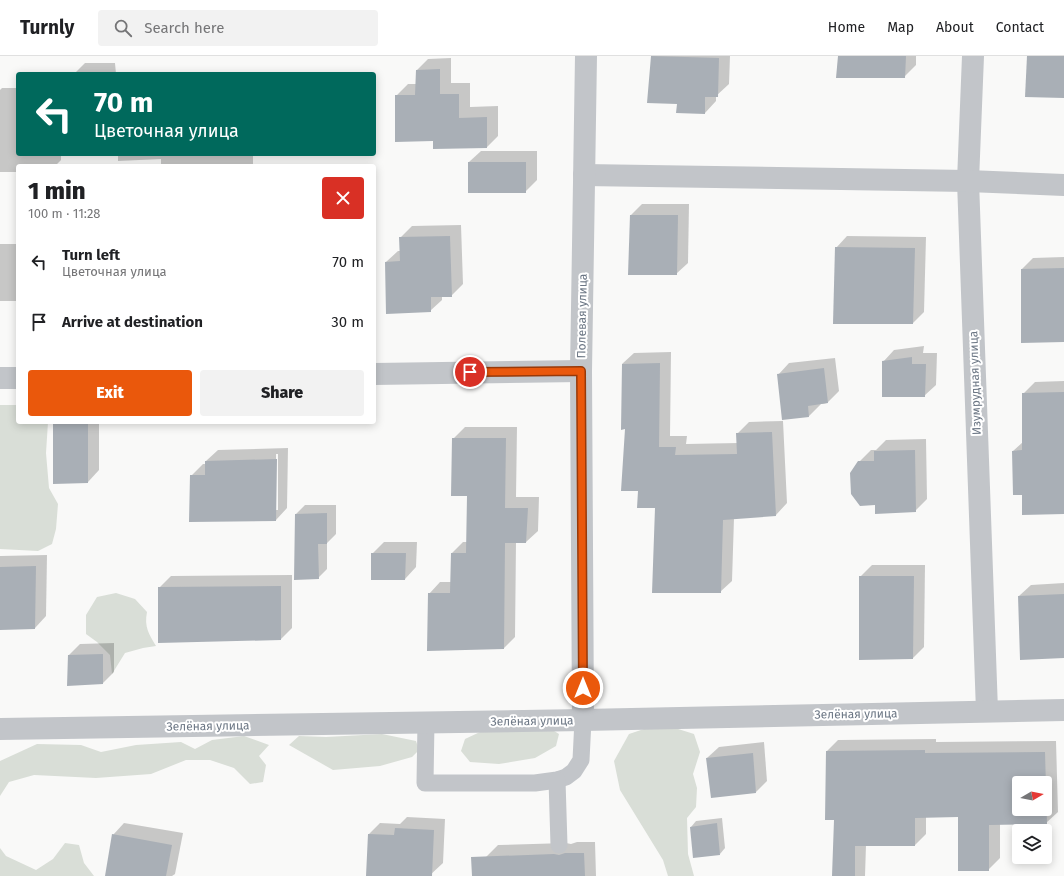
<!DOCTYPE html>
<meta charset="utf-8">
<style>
body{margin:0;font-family:"Fira Sans",sans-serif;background:#f2f2f2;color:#202124;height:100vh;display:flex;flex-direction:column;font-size:15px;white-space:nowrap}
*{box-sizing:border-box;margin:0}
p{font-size:13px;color:#757577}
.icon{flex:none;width:22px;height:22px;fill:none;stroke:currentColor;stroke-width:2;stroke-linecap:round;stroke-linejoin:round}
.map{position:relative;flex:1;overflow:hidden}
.panel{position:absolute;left:16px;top:108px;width:360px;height:260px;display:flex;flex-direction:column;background:#fff;border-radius:4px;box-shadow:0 2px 10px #0003}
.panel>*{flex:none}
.top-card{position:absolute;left:16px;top:16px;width:360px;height:84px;border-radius:4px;box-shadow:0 2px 10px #0003;background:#00695c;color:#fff;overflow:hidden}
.needle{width:26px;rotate:80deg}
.fabs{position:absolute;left:1012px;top:720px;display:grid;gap:8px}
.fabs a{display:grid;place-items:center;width:40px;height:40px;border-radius:4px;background:#fff;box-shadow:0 2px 10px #0003;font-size:20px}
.pin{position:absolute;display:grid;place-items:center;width:34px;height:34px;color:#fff;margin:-17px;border:2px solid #fff;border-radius:50%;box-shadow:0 1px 4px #0007}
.me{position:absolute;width:44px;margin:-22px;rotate:0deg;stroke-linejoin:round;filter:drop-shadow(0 0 3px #0008)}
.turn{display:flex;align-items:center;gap:14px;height:84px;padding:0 12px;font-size:18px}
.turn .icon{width:52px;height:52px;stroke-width:2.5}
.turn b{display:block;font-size:28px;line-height:34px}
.round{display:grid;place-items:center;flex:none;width:42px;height:42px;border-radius:4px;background:#f2f2f2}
.overview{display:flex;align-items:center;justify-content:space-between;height:68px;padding:0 12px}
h1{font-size:24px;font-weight:800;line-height:30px}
.action{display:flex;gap:8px;margin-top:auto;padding:8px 12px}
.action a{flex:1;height:46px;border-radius:4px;background:#ea580c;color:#fff;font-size:16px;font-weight:800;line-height:46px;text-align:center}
.action a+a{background:#f2f2f2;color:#202124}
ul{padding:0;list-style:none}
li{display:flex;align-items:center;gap:12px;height:60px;padding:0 12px}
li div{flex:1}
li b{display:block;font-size:15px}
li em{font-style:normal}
header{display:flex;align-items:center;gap:24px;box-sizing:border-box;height:56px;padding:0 20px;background:#fff;border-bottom:1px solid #e0e0e0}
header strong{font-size:19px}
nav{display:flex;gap:22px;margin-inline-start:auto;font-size:14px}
.search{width:280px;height:36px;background:#f2f2f2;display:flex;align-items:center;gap:10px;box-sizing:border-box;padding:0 14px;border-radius:4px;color:#757577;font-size:15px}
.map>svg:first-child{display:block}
.green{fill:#d9ded7}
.shadow{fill:#0003;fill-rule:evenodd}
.building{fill:#a9afb6;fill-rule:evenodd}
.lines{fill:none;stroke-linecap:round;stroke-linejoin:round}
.service{stroke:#c2c5c9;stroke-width:17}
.minor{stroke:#c2c5c9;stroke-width:22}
.route-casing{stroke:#983908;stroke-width:10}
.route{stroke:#ea580c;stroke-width:7}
.labels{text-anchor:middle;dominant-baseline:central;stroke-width:4;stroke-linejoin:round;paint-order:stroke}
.street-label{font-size:12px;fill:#6c7785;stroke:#fff}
</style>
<header>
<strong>Turnly</strong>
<div class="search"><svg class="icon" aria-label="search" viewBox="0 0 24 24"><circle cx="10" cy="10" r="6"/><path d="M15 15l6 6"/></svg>Search here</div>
<nav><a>Home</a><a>Map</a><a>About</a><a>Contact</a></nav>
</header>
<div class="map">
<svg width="1064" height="820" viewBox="0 0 1064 820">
<rect width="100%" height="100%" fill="#f9f9f8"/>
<g class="green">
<polygon points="0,349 18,349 18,366 48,366 46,397 49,432 58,448 56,473 52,488 38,495 0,493"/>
<path d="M116 537 135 543 147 556C144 571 149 578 156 590L143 592 125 597 112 618 110 599 97 586 86 578V559L97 541Z"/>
<polygon points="546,670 559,678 556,690 535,702 499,708 470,706 461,695 465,683 480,676"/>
<polygon points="650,671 675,672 694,678 700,696 693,718 697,732 696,751 687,762 688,798 694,820 668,820 663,804 620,734 614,705 629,678"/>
<polygon points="382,678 416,685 419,694 412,701 380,710 333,714 289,689 299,680 326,681"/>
<polygon points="244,680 269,689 259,700 266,709 263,726 250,728 234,712 210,704 186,704 151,718 96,722 34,719 9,726 0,740 0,705 37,688 81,689 101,696 136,689 181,686 195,693 212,684"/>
<polygon points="65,787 79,789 84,807 94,820 0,820 0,792 6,800 36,814 53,803"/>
</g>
<g class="shadow">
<polygon points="652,0 730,0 729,28 716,40 716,45 705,57 678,47 648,46"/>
<polygon points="839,0 916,0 916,9 904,21"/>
<polygon points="451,2 451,27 470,27 470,51 498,50 498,80 487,91 434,84 396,40 408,28 416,28 417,14 428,3"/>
<polygon points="85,7 115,7 116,18 74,18"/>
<polygon points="2,32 18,32 18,98 61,98 61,104 55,110 18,110 18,116 0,116 0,34"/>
<polygon points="481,95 537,95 537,124 525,136 469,106"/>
<polygon points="118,98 253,98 253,110 161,110 161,103 118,105"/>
<polygon points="642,148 689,148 688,207 676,218 629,218 631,159"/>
<polygon points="461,169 463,228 451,240 442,240 442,244 430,255 386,206 398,195 401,195 400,182 412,170"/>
<polygon points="847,180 926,181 924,256 913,267 836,192"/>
<rect x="0" y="188" width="18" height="57"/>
<polygon points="1064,201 1064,285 1022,213 1033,202"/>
<polygon points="924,290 923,297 937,297 936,329 924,340 883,306 894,294"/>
<polygon points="671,296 670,380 687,380 686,388 738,387 737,378 749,366 783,365 787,447 776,459 734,462 732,525 720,536 656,451 639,434 626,372 622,308 634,297"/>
<polygon points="835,302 839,335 827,347 821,348 809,360 783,363 783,365 778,319 789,307"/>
<polygon points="1064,325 1064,457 1023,438 1013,395 1023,386 1023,338 1035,326"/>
<polygon points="55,366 99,366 99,414 88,426 54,367"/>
<polygon points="465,371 517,371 516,441 539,441 538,475 526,486 516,486 515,581 504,592 429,538 440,526 451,526 452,497 463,486 467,486 468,439 453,383"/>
<polygon points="926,383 927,443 915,455 876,448 859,406 871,394 876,394 886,384"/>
<path d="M288 392 287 452 276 464 191 420 203 408H206V405L218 394ZM276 398H278V454H276Z"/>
<polygon points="305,449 336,449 336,478 327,487 327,513 318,522 296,458"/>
<polygon points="384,486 417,486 416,511 405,523 372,498"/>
<polygon points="47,499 46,560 35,572 0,573 0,500"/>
<polygon points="872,509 925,509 924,591 913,602 860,521"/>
<polygon points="292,519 292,572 281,583 159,532 171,520"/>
<polygon points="1064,527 1064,601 1019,540 1031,529"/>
<polygon points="114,587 114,616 103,627 68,600 80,588"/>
<path d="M936 683V686L1056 685 1058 756 1046 767 1000 768V802L988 814 959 760 926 761V778L915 789H866L865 820H833L835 763 827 695 838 684ZM1019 727H1045V753H1019Z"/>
<polygon points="764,686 767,725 756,736 707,702 719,691"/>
<polygon points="407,761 445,763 443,807 429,820 367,820 369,778 380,767 400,768"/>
<polygon points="722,762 725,792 720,798 691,771 696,765"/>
<polygon points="124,767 183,777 175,818 172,820 113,820 113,779"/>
<polygon points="577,786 595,786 596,820 487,820 486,801 498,789 566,787 571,788"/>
</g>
<g class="building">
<polygon points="651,0 719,2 718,41 705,41 705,58 676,57 677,48 647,47"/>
<polygon points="838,0 906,0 905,22 836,22"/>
<polygon points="1027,0 1064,0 1064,42 1025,41"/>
<polygon points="440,13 440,38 459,38 459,62 487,61 487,92 433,93 433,85 395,86 395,39 415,39 416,14"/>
<rect x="468" y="106" width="58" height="31"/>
<polygon points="630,159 678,159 677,219 628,219"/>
<polygon points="450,180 452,241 431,241 431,256 386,258 385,206 400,205 399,181"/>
<polygon points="835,191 915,192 913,268 833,268"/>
<polygon points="1064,212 1064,286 1021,287 1021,213"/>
<polygon points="912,301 912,308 926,308 925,341 882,341 882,305"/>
<polygon points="660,307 659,391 676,391 675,399 737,398 736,377 772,376 776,460 723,464 721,537 652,537 655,452 637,452 638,435 621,435 625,373 621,374 622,308"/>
<polygon points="824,312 828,347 808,350 809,361 782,364 777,318"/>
<polygon points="1064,336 1064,458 1022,459 1022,439 1013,439 1012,395 1022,394 1022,337"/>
<polygon points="88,366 88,427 53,428 53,367"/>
<polygon points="452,382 506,382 505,452 528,452 526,487 505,487 504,593 427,595 428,537 450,537 451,497 466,497 467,440 451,440"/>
<polygon points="915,394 916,456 875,458 875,449 860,450 851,438 850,417 858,405 874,405 874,395"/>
<polygon points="277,403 276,465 189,466 190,419 205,419 205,405"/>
<polygon points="327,457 327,488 318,488 319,523 294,524 295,458"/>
<polygon points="371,497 406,497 405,524 371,524"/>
<polygon points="36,510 35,573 0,574 0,511"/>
<polygon points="859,520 914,520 913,603 859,604"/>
<polygon points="281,530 281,584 158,587 158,531"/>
<polygon points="1064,538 1064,602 1020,604 1018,540"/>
<polygon points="103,598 103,628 67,630 68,599"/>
<path d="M925 694V697L1045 696 1047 768 989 769V815H958V761L915 762V790H855V820H832L834 764H825L826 695ZM1019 727H1045V753H1019Z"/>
<polygon points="753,697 756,737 711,742 706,702"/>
<polygon points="717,767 720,799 693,802 690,771"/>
<polygon points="395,772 434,774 432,820 366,820 368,778 394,779"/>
<polygon points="112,778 172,789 166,820 105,820"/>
<polygon points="565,797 584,797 585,820 472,820 471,801 554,798 559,799"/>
</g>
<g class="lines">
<g class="service">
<polyline points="426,666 425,727 535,727 557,724 566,721 574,715 581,704 583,664"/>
<polyline points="557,724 559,789"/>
</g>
<g class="minor">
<polyline points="973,0 968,125 987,655"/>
<polyline points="584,119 968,125 1064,129"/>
<polyline points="374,318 581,315"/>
<polyline points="0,322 18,322"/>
<polyline points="583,664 581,315 586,0"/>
<polyline points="0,673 583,664 1064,654"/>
</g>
</g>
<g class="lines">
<g class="route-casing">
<polyline id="route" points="470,316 581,315 583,632"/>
</g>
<use href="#route" class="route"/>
</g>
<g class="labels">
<g class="street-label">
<text transform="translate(582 260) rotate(-89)">Полевая улица</text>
<text transform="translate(975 327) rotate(-92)">Изумрудная улица</text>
<text transform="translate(856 658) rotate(-1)">Зелёная улица</text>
<text transform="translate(532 665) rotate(-1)">Зелёная улица</text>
<text transform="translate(208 670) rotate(-1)">Зелёная улица</text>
</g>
</g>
</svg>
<div class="fabs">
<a><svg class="needle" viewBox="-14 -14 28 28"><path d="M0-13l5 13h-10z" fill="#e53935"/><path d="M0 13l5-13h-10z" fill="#757577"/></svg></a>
<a><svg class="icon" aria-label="layers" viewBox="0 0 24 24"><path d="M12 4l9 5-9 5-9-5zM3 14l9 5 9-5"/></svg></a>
</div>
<div class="pin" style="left:470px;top:316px;background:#d93025"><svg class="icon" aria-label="arrive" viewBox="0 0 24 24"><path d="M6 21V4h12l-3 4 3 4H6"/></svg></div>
<svg class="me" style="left:583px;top:632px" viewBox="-20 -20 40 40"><circle r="17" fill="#ea580c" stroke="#fff" stroke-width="3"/><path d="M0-11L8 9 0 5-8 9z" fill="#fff"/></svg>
<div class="top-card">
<div class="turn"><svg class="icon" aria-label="left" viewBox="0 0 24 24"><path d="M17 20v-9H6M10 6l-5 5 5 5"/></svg><div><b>70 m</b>Цветочная улица</div></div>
</div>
<section class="panel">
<div class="overview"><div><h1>1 min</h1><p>100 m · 11:28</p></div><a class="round" style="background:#d93025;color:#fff"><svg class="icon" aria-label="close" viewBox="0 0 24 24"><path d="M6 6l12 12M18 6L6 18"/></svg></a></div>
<ul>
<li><svg class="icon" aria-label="left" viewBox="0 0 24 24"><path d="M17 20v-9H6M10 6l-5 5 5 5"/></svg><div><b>Turn left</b><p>Цветочная улица</p></div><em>70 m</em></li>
<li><svg class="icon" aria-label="arrive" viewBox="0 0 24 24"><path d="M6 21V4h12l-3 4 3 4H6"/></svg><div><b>Arrive at destination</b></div><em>30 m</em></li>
</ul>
<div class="action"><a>Exit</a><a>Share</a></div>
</section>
</div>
